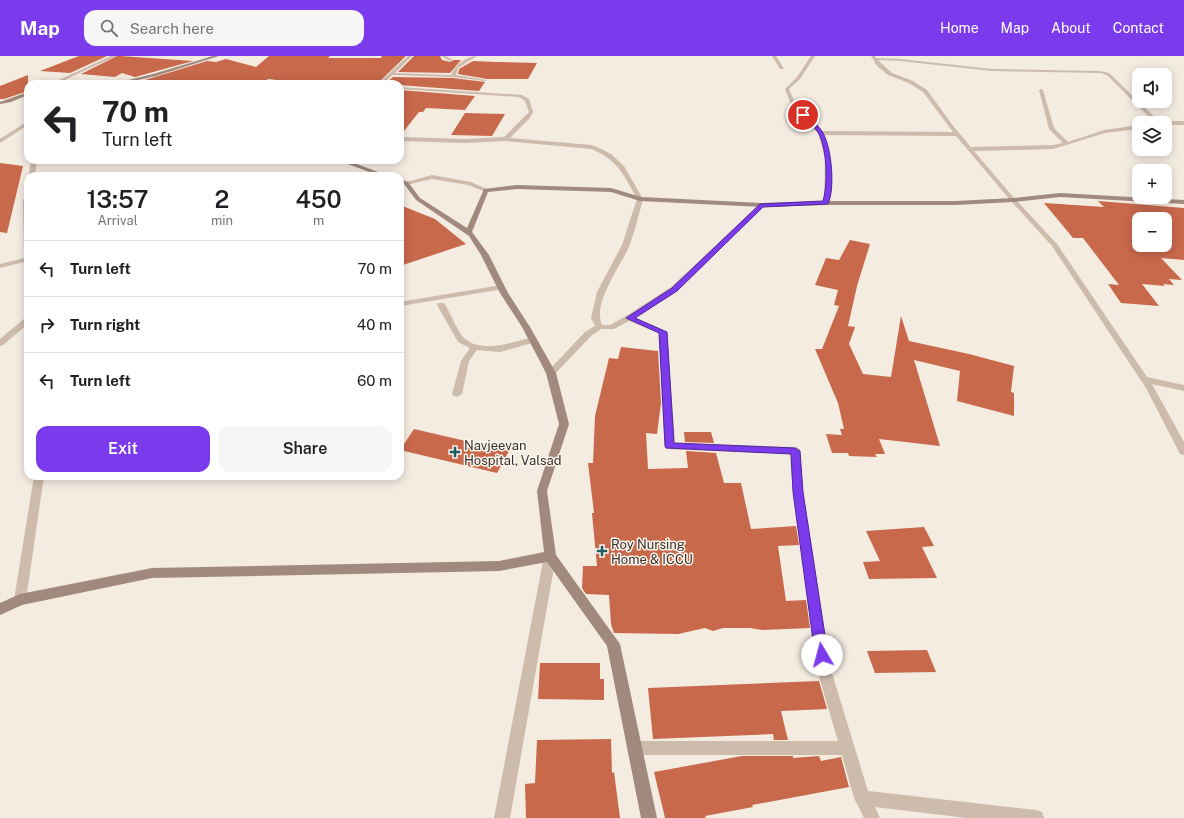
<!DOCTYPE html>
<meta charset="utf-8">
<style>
body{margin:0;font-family:"Public Sans",sans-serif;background:#f6f6f6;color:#202124;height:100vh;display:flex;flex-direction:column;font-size:15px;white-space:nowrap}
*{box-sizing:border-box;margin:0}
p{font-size:13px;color:#757577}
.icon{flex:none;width:22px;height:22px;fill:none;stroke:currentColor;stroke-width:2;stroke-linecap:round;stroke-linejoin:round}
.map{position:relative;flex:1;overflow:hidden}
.drawer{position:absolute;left:24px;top:116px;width:380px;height:308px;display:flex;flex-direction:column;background:#fff;border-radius:12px;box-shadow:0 2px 10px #0003}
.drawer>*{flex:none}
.guide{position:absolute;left:24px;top:24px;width:380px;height:84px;border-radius:12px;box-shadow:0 2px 10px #0003;background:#fff;color:#202124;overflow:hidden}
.tools{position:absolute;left:1132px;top:12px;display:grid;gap:8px}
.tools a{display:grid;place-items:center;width:40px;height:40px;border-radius:8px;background:#fff;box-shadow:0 2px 10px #0003;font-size:20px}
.pin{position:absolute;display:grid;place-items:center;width:34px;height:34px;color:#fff;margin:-17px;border:2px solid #fff;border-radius:50%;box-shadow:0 1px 4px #0007}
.me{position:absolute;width:44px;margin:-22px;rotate:352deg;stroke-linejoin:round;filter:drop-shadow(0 0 3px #0008)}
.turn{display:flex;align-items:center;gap:14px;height:84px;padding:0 12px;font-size:18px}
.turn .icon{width:52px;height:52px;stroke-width:2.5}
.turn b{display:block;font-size:28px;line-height:34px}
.eta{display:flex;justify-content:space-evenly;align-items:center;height:68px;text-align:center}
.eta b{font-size:24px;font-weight:600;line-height:28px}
.cta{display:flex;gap:8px;margin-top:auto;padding:8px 12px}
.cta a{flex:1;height:46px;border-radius:12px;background:#7c3aed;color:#fff;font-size:16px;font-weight:600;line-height:46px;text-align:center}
.cta a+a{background:#f6f6f6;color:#202124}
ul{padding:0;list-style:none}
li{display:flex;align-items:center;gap:12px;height:56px;padding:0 12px;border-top:1px solid #e0e0e0}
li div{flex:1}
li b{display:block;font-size:15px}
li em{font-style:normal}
header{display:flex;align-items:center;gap:24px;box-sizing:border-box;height:56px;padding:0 20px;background:#7c3aed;color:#fff}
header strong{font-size:19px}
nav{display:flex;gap:22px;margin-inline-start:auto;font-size:14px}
.search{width:280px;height:36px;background:#f6f6f6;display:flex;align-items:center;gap:10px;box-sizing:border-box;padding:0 14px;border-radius:12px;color:#757577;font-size:15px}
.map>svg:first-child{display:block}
.building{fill:#c8694b;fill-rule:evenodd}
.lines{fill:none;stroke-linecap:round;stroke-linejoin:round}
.lane{fill:#cdbbac;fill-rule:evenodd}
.street{fill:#cdbbac;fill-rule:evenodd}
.secondary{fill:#a18a7d;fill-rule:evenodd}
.route{fill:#7c3aed;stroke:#51269a}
.poi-dot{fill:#1f5a5e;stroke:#fbf5ee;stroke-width:1.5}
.labels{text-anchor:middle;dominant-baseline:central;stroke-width:3;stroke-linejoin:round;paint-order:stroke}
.poi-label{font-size:13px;fill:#3b302b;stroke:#fbf5ee;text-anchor:start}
</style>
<header>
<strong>Map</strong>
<div class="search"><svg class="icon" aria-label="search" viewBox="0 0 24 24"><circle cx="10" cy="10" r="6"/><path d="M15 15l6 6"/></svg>Search here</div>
<nav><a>Home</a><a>Map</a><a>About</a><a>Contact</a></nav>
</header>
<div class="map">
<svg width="1184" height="762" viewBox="0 0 1184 762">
<rect width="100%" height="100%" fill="#f4ebe1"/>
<g class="building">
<polygon points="79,0 107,0 70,17 40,15"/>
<polygon points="117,0 120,0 193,5 135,21 122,17 115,21 81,18"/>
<polygon points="269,0 330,0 328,2 381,2 382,0 406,0 377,28 307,28 269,23 254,28 160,28 145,24 207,5 216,6 226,3 256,11"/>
<polygon points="414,0 440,0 442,4 450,6 454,4 461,4 450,17 398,16"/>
<polygon points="473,5 497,6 537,7 528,23 487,23 458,18 459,13"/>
<polygon points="28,19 28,35 4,43 0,43 0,30"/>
<polygon points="393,21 453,22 485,26 479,35 385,28"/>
<polygon points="400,34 475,40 465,54 426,52 423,56 419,56 400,80"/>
<polygon points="465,57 505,58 492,80 451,79"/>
<polygon points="0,107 23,110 7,177 0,176"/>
<path d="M1098 145 1184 152V204L1161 202 1182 224 1169 223 1174 229 1163 228 1165 230 1142 228 1159 250 1121 247 1108 228 1119 229 1083 182H1073L1044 147 1104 151ZM1139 163H1165V189H1139Z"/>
<polygon points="400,149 435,163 466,188 400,210"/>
<polygon points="850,184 870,188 857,230 848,270 855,271 849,288 863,318 891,321 901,260 909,285 969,298 1014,310 1011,336 1014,337 1014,360 957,345 960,315 914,304 940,390 879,383 885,398 875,398 877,401 849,400 848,397 832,397 826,378 842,379 840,373 844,373 838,347 815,293 822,293 839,250 834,249 838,234 815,229 826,202 839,204"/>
<polygon points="621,291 658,295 661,347 657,378 646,377 648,413 688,412 686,395 716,397 724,427 741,427 751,473 796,470 799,489 778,490 786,545 806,544 810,572 762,574 750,572 723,572 713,575 705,572 678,578 614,577 611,568 609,539 586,538 582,532 583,510 597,510 592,457 594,457 588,407 593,407 595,360 609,302 618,303"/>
<polygon points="414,373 509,395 497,417 400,394"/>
<polygon points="684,376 711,376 714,387 685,386"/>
<polygon points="924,471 934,490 922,491 937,522 869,523 863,506 880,505 866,475"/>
<polygon points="927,594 936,616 875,617 867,595"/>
<polygon points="540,607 600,607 600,623 604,623 604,644 538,643"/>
<polygon points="819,625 827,653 781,655 788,684 774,684 773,678 653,683 648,632"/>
<polygon points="611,683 612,717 614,716 620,762 526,762 525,728 535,727 537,684"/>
<polygon points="742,700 793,700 793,702 819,700 821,705 841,701 849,731 752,749 753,751 705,760 706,762 665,762 654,716"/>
</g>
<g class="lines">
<polygon class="lane" points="34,420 44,420 26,544 24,548 20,550 16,548 14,544"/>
<g class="street">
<polygon points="111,0 116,0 56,28 50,28"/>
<path d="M408 0H412L395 17 451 19C455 9 466 0 477 0L458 12 456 19 487 24 485 25 453 21 392 19 383 28H378Z"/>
<polygon points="441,0 446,0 453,4 450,5"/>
<polygon points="772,0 776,0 784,13 780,13"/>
<path d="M811 0H815L800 23 789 33 796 49 822 75 953 76 923 36 909 27 888 19 877 10 871 0H875L876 2 900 3 992 13 1100 15 1109 17 1160 66 1161 67H1155L1107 19 1100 17 992 15 900 5 878 4 892 17 913 25 927 34 954 71 971 91 1053 89 1063 87 1049 73 1039 34 1041 33 1043 34 1054 72 1068 86 1104 74 1139 69V73L1105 77 1053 93 974 95 1015 143 1057 188 1147 321 1184 329V335L1152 328 1184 386V399L1180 398 1146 332 1052 190 1011 145 956 80 824 79C829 97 837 130 828 148H824L825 102 818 77 792 51 785 33 797 21Z"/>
<path d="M400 31 522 39 529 43 533 56 529 63 510 82 592 89 604 94 612 99 624 110 643 143C639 158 635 174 630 188 622 209 592 246 602 269H610L626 260 671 231 760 148H764V150L677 235 635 262 667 276 675 387 795 391 799 392 800 395 803 436 831 614 868 735 1036 754 1042 756 1044 762H967L875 751 880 762H864L854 742 842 699H634L629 697 627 692 629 687 634 685H838L817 614 793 436 790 398 666 393 665 390 659 277 629 265 614 273H601L591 280 554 319H548L546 317 548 315 585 276 595 270 591 262 597 236 622 189 637 143C624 119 617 103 591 93L506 85 465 87 400 85V81L465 83 504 81 529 56 525 45 519 41 400 33Z"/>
<polygon points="28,65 28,69 0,87 0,83"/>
<polygon points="1165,65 1184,65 1184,69 1165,69 1165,67 1162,67"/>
<polygon points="31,104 37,104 35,120 29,120"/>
<polygon points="432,119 471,126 489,134 486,136 468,129 432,123 406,129 403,127"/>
<polygon points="28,137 28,205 0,212 0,208 24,202 23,145 25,139"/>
<polygon points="501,229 505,231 504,233 400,250 400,246"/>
<path d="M438 247H444C450 256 458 276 464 282 481 298 514 286 533 281L537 284 536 286 500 296 477 294 469 305 462 338 457 341 454 340 452 338 461 305 470 292 458 286 437 249Z"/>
<polygon points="25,262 28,262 28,268 3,289 0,290 0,283"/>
<polygon points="550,495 554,496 556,500 510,762 494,762 544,500 546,496"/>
</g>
<g class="secondary">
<polygon points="213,0 219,0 156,20 120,28 112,28 153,18"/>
<polygon points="52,27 55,27 55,28 50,28"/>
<polygon points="28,36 28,39 11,46 0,48 0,46"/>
<polygon points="337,104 346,104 389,120 380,120"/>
<polygon points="400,123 408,126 420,142 467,172 484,133 517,129 611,132 641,141 762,147 826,145 956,145 1013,142 1060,137 1184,144 1184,148 1060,141 1013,146 956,149 826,149 762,151 640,145 611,136 517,133 488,136 472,176 489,199 508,237 530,271 556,317 569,368 547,435 556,499 620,588 657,762 641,762 607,590 547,506 499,515 152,522 22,549 0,559 0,547 20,538 152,512 499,505 544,496 537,435 559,368 546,317 522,271 500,237 481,199 469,180 416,144 404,128 400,127"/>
</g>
</g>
<path class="route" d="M803 58C809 61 820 71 823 77 832 93 835 133 828 148L763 151 677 235 635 262 667 276 674 387 795 392 800 395 803 436 828 599 826 603 822 605 817 603 815 599 793 436 791 398 666 392 665 390 659 277 626 262 672 232 760 148 823 145C828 129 827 93 819 78 815 71 807 65 801 60Z"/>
<g class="poi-dot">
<path d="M453 390h4v4h4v4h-4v4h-4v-4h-4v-4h4z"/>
<path d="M600 489h4v4h4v4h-4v4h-4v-4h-4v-4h4z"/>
</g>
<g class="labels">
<g class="poi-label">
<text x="464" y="389">Navjeevan<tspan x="464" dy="15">Hospital, Valsad</tspan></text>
<text x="611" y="488">Roy Nursing<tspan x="611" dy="15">Home &amp; ICCU</tspan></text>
</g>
</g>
</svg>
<div class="tools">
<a><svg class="icon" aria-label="sound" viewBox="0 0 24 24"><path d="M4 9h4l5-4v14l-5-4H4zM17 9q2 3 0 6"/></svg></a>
<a><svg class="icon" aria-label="layers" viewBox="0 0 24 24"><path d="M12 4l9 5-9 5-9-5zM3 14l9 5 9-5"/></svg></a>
<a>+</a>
<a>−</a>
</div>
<div class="pin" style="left:803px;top:59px;background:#d93025"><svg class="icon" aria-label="arrive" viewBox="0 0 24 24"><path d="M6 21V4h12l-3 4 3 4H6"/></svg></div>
<svg class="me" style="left:822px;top:599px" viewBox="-20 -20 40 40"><circle r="19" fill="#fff"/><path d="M0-13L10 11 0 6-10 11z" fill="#7c3aed"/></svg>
<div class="guide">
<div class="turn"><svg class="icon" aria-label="left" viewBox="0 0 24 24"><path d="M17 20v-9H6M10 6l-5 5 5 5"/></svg><div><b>70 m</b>Turn left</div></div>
</div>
<section class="drawer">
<div class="eta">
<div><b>13:57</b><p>Arrival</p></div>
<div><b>2</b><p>min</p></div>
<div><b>450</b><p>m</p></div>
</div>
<ul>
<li><svg class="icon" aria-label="left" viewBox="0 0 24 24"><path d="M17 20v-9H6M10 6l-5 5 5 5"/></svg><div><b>Turn left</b></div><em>70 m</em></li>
<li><svg class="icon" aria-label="right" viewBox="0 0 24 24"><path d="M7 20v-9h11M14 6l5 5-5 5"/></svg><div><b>Turn right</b></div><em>40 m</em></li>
<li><svg class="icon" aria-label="left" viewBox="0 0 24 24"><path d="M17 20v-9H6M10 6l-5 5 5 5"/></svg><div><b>Turn left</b></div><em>60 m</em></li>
</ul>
<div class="cta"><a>Exit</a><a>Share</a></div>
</section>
</div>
